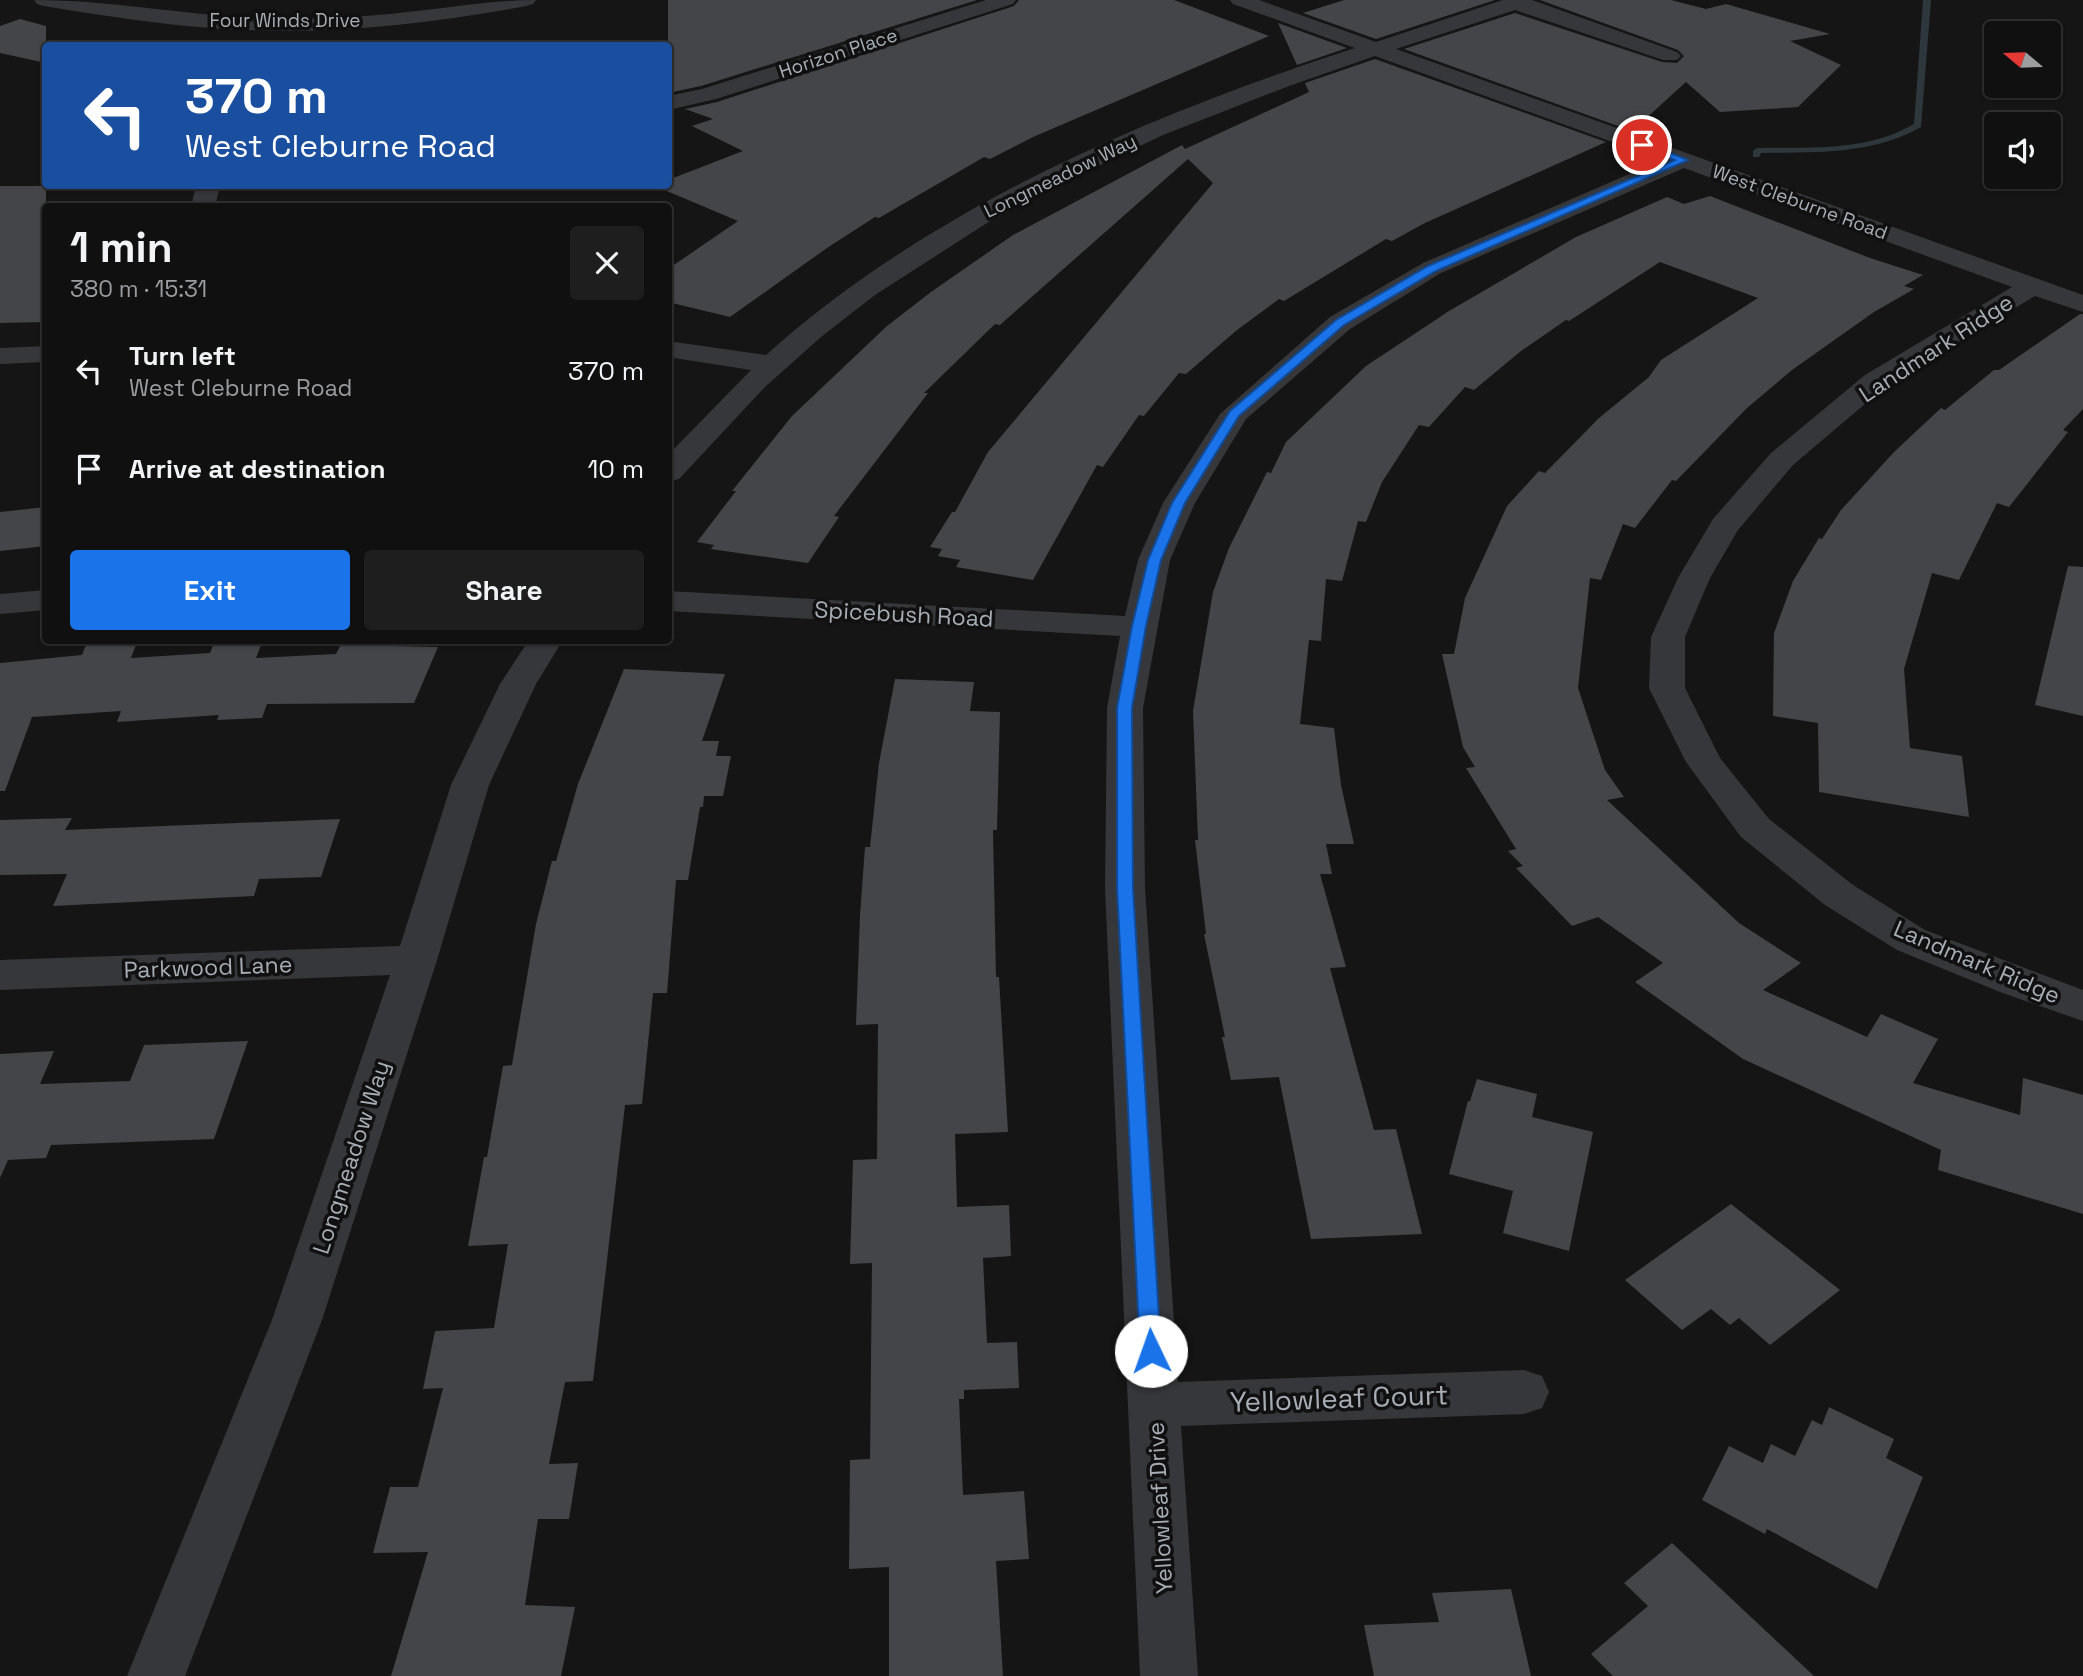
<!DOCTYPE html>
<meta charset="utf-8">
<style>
body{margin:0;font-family:"Space Grotesk",sans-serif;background:#1e1e1e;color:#f1f3f6;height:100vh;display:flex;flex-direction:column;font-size:26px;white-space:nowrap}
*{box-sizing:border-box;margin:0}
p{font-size:23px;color:#9c9d9f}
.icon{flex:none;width:38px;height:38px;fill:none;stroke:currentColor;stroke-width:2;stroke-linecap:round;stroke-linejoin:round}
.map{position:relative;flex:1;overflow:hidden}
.drawer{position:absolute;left:42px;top:203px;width:630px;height:441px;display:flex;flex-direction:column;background:#101010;border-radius:7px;box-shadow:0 2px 5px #0004,0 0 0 2px #303030}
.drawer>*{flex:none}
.banner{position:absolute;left:42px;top:42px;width:630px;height:147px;border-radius:7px;box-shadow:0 2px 5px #0004,0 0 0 2px #303030;background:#1a4fa0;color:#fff;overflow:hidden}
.needle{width:46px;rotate:289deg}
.tools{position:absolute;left:1984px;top:21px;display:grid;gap:14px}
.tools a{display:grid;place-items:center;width:77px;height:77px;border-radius:7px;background:#101010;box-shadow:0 2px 5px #0004,0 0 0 2px #303030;font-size:35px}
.pin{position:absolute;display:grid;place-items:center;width:60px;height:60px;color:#fff;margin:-30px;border:4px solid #fff;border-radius:50%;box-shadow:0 2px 7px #0007}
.me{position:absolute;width:77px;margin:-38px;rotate:357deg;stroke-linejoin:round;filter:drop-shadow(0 0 5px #0008)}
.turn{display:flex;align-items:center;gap:24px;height:147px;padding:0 28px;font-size:32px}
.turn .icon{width:91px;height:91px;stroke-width:2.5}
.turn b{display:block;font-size:49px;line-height:60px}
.round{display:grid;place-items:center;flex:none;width:74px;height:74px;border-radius:7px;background:#1e1e1e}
.head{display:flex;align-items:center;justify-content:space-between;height:119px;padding:0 28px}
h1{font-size:42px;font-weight:800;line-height:52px}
.primary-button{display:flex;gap:14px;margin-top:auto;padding:14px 28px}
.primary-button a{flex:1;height:80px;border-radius:7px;background:#1a73e8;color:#fff;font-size:28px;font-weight:800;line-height:80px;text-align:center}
.primary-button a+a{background:#1e1e1e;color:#f1f3f6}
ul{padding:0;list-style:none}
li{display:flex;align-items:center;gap:21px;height:98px;padding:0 28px}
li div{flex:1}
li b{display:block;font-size:26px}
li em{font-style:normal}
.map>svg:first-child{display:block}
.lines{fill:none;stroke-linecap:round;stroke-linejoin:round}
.stream{fill:#2e373b;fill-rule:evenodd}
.building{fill:#444549}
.minor{fill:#36373b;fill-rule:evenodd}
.route{fill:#1a73e8;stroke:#114b97;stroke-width:2}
.labels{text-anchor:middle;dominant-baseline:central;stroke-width:7;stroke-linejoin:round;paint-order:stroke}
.far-street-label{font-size:19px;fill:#a7adb5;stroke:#101011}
.street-label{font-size:23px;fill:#a7adb5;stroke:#101011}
.near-street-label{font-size:28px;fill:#a7adb5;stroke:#101011}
</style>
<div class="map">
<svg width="2083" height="1676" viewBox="0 0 2083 1676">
<rect width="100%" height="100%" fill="#151516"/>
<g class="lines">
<path class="stream" d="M1923 0H1931L1921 127C1872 155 1816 152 1761 153L1759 157H1753V151L1757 148C1811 147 1866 152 1914 124Z"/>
</g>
<g class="building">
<polygon points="668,0 977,0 701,86 668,93"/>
<polygon points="1019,0 1174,0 1269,36 1033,137 990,159 984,157 879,218 875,217 827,248 730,317 668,302 668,269 738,221 655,186 668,186 668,180 743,151 692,126 713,119 685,109 717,102 1014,6"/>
<polygon points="1344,0 1495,0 1376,39 1303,13"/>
<polygon points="1540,0 1671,0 1706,9 1726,4 1830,34 1790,41 1841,65 1798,107 1720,112 1686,82 1632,131 1404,49 1515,13 1662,62 1677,63 1684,56 1678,50"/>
<polygon points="20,19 46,26 46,63 0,53 0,26"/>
<polygon points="1278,23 1347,48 1297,65"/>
<polygon points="1375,59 1606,142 1425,223 1392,241 1386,239 1284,301 1279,299 1237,330 1186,374 1179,373 1144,416 1139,415 1103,467 1097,465 1033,580 956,567 960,560 938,556 942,549 930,547 952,512 955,512 988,452 1213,183 1188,159 1000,325 995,324 924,393 928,393 834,516 839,517 808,563 711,549 714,545 697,542 736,491 732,491 792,416 887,326 931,292 1013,235 1182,145 1185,149 1309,92 1305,83"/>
<polygon points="0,186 46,186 46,322 0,323"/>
<polygon points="1710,196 1870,258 1923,275 1904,286 1914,289 1874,312 1792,370 1747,408 1676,481 1672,480 1635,528 1623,524 1601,580 1590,578 1578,688 1605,770 1624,797 1607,800 1739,923 1801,963 1763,990 1867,1037 1881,1014 1938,1039 1913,1083 2020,1115 2023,1078 2083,1095 2083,1214 1938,1170 1941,1150 1743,1059 1635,982 1663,963 1598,917 1572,926 1516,868 1523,866 1508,851 1516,849 1466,768 1475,767 1463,747 1442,654 1454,654 1465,598 1507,506 1539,471 1545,473 1599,418 1649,377 1661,360 1758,298 1660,262 1569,321 1566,320 1521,351 1474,390 1465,387 1429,427 1419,425 1382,482 1366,522 1358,521 1342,581 1326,579 1321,641 1309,640 1300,724 1334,728 1341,785 1354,844 1326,844 1332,874 1320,874 1346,967 1330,968 1374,1130 1396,1129 1422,1234 1311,1239 1279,1077 1231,1080 1222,1037 1225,1037 1204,934 1206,934 1195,840 1198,840 1193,711 1213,592 1229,548 1267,472 1271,473 1286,442 1366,366 1449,311 1576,237 1667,197 1684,204"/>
<polygon points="2080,314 2083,314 2083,409 2063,430 2068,432 2009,507 1997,503 1959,580 1932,573 1904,669 1910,748 1962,756 1969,817 1819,792 1818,723 1773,716 1774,633 1793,581 1819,538 1822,539 1841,510 1894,452 1941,408 1945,410 1994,370 1999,370"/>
<polygon points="46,507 46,546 0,551 0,512"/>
<polygon points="2068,566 2083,567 2083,716 2035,705"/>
<polygon points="215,640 263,640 256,658 336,654 343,640 395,640 393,646 438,647 414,703 267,704 262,718 217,720 219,715 117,722 121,711 32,717 5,791 0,791 0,663 82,655 86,645 137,642 131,658 210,653"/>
<polygon points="624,669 725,674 702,741 719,741 716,756 731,756 723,796 704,796 703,807 700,807 688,880 676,880 667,993 653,993 642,1104 625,1105 593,1381 565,1382 549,1464 578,1463 569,1519 538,1519 525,1605 575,1607 561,1676 391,1676 428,1552 373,1553 390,1487 418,1487 443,1388 423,1389 435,1331 494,1328 508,1244 468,1246 484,1157 487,1157 503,1066 512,1065 536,924 552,861 556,861 578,784"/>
<polygon points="895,679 974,682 970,711 1000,712 997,830 993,830 996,977 999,977 1008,1132 955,1134 957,1207 1009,1205 1011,1256 983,1258 987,1343 1017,1342 1019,1388 964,1390 964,1399 959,1399 963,1495 1024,1491 1029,1559 996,1561 1003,1676 889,1676 889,1567 849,1569 850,1460 870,1459 872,1263 850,1264 853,1160 877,1159 878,1024 856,1025 860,915 865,847 870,847 879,763"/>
<polygon points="72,818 65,830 340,819 321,877 259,879 254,896 53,906 67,874 0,875 0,820"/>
<polygon points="248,1041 214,1139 51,1145 46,1158 8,1160 0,1178 0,1054 54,1051 40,1084 130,1081 144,1045"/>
<polygon points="1477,1079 1537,1094 1532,1117 1593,1132 1569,1251 1503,1233 1513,1191 1449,1174 1468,1101 1470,1101"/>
<polygon points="1731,1204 1840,1290 1770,1345 1739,1318 1730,1325 1711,1309 1682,1330 1625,1280"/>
<polygon points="1829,1407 1894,1439 1886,1458 1923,1477 1877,1589 1767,1529 1765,1534 1702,1500 1729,1446 1763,1463 1771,1444 1795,1456 1812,1420 1822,1425"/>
<polygon points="1672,1543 1814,1676 1613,1676 1591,1654 1648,1606 1624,1583"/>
<polygon points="1511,1589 1531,1676 1374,1676 1364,1625 1439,1622 1432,1593"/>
</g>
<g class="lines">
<g class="minor">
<path d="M34 0C117 0 199 18 282 19 330 19 378 16 425 10 463 6 498 0 536 0L533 4 526 6C426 25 325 35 224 29 163 25 104 16 44 6L37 4Z"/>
<polygon points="986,0 1016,0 1013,4 716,99 668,110 668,96 702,89"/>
<path d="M1230 0H1259L1376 42 1503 0H1532L1677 52 1681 56 1677 60H1663L1515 10 1396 49 2083 295V312L2035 296 1885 387 1793 465 1738 530 1710 578 1685 637V688L1720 758 1769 819 1853 885 1925 930 2083 990V1021L2000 992 1897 950 1825 905 1741 837 1686 762 1649 688 1651 637 1678 578 1713 519 1771 453 1865 375 2012 287 1684 168 1441 273 1350 329 1246 419 1195 503 1170 560 1143 708 1145 888 1178 1382 1524 1370 1542 1376 1549 1392 1542 1408 1524 1414 1181 1426 1198 1676H1140L1105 888 1107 708 1120 636 668 611V591L1125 616 1138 560 1163 503 1220 414 1330 317 1423 263 1662 160 1375 56 1289 86 1163 135 1044 192 987 223 875 295 821 337 765 387 679 479 668 482V455L751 370 668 357V341L766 355C931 207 1146 116 1355 48L1233 4Z"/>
<polygon points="196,186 220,186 215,206 191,206"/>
<polygon points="46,346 46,362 0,364 0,348"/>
<polygon points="46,590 46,610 0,614 0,594"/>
<polygon points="529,640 563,640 536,684 489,785 437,960 322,1320 185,1676 127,1676 272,1320 390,975 0,990 0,960 400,946 451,785 500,684"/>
</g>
</g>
<polygon class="route" points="1638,143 1645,143 1688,160 1436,271 1344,325 1239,416 1185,503 1161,560 1146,626 1132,708 1133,888 1161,1351 1158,1357 1151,1360 1144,1357 1140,1351 1117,888 1117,708 1132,626 1148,560 1172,503 1230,411 1336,320 1428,266 1675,160 1638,147"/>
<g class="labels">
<g class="far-street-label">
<text x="285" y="20">Four Winds Drive</text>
<text transform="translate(838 53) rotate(-18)">Horizon Place</text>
<text transform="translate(1060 176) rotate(-26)">Longmeadow Way</text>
<text transform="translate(1800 202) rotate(20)">West Cleburne Road</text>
</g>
<g class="street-label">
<text transform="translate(1936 348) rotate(-33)">Landmark Ridge</text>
<text transform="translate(904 614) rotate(3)">Spicebush Road</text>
<text transform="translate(1977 962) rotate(23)">Landmark Ridge</text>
<text transform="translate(208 967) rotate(-2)">Parkwood Lane</text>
<text transform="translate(351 1157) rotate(-72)">Longmeadow Way</text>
<text transform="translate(1160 1508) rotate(-93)">Yellowleaf Drive</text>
</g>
<g class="near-street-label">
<text transform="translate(1339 1398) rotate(-2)">Yellowleaf Court</text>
</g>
</g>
</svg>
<div class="tools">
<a><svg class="needle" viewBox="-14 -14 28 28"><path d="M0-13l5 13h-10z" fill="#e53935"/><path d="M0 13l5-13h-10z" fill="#9c9d9f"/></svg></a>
<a><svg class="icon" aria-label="sound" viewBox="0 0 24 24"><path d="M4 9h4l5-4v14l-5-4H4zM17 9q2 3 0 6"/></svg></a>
</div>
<div class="pin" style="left:1642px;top:145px;background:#d93025"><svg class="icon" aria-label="arrive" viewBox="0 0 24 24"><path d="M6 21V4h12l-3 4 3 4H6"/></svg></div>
<svg class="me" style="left:1151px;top:1351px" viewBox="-20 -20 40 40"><circle r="19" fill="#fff"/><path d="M0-13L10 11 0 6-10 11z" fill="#1a73e8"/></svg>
<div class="banner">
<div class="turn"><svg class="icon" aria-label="left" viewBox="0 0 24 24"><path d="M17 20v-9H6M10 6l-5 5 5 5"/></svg><div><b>370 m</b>West Cleburne Road</div></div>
</div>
<section class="drawer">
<div class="head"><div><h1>1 min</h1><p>380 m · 15:31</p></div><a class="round"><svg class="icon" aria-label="close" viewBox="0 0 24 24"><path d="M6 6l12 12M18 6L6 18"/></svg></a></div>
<ul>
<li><svg class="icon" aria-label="left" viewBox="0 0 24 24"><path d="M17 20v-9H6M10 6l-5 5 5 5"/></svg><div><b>Turn left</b><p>West Cleburne Road</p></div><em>370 m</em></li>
<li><svg class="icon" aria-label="arrive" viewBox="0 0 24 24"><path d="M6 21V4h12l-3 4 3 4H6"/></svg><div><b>Arrive at destination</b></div><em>10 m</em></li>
</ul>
<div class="primary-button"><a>Exit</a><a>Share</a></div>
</section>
</div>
